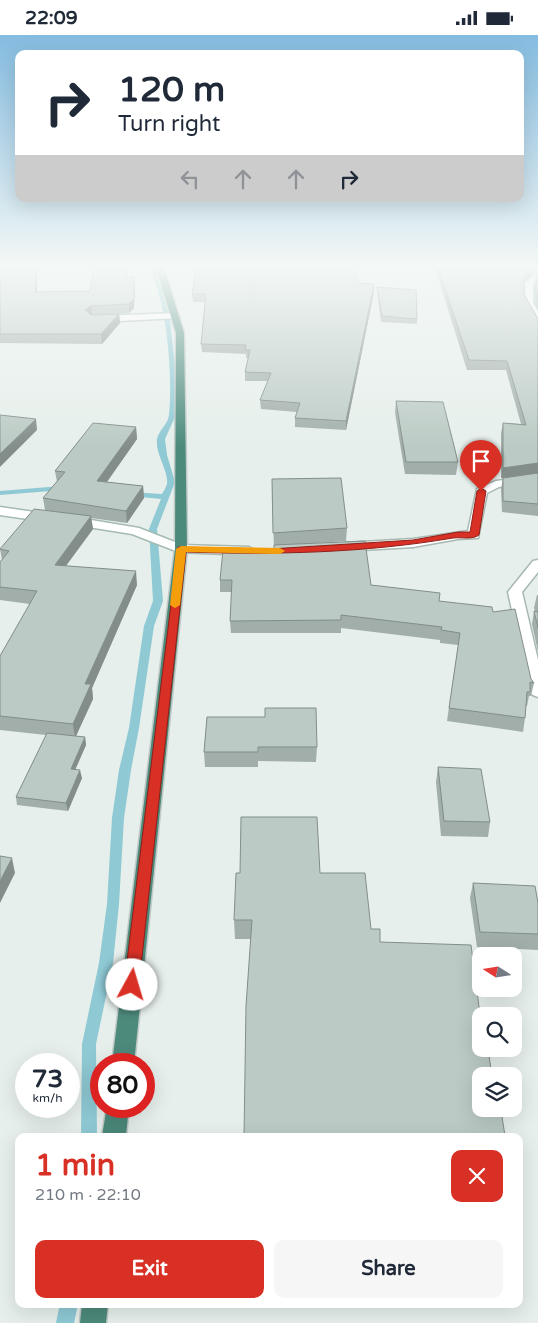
<!DOCTYPE html>
<meta charset="utf-8">
<style>
body{margin:0;font-family:"Varela Round",sans-serif;background:#f6f6f7;color:#1f2937;height:100vh;display:flex;flex-direction:column;font-size:19px;white-space:nowrap}
*{box-sizing:border-box;margin:0}
p{font-size:16px;color:#747a83}
.icon{flex:none;width:28px;height:28px;fill:none;stroke:currentColor;stroke-width:2;stroke-linecap:round;stroke-linejoin:round}
.map{position:relative;flex:1;overflow:hidden}
.sheet{position:absolute;left:15px;top:1098px;width:508px;height:175px;display:flex;flex-direction:column;background:#fff;border-radius:10px;box-shadow:0 5px 20px #0002}
.sheet>*{flex:none}
.banner{position:absolute;left:15px;top:15px;width:509px;height:152px;border-radius:10px;box-shadow:0 5px 20px #0002;background:#fff;color:#1f2937;overflow:hidden}
.needle{width:32px;rotate:282deg}
.buttons{position:absolute;left:472px;top:912px;display:grid;gap:10px}
.buttons a{display:grid;place-items:center;width:50px;height:50px;border-radius:10px;background:#fff;box-shadow:0 5px 20px #0002;font-size:25px}
.speed{position:absolute;left:15px;top:1018px;display:flex;gap:10px;font-size:25px;font-weight:700;text-align:center}
.speed>*{display:grid;place-content:center;width:65px;height:65px;border-radius:50%;background:#fff;box-shadow:0 5px 20px #0002;line-height:1}
.speed small{font-size:12px;font-weight:400}
.speed .limit{border:8px solid #d22;background:#fff;color:#111}
.pin{position:absolute;display:grid;place-items:center;width:42px;height:42px;color:#fff;margin:-51px -21px;border-radius:50% 50% 50% 0;rotate:-45deg;box-shadow:0 0 5px #0007}
.pin .icon{rotate:45deg}
.me{position:absolute;width:55px;margin:-28px;rotate:6deg;stroke-linejoin:round;filter:drop-shadow(0 0 4px #0008)}
.turn{display:flex;align-items:center;gap:18px;height:105px;padding:0 20px;font-size:22px}
.turn .icon{width:65px;height:65px;stroke-width:2.5}
.turn b{display:block;font-size:35px;line-height:42px}
.lanes{display:flex;align-items:center;height:48px;padding:0 20px;background:#0003;justify-content:center;gap:25px;direction:ltr}
.lanes .off{opacity:.35}
.round{display:grid;place-items:center;flex:none;width:52px;height:52px;border-radius:10px;background:#f6f6f7}
.head{display:flex;align-items:center;justify-content:space-between;height:85px;padding:0 20px}
h1{font-size:30px;font-weight:800;line-height:38px;color:#d93025}
.cta{display:flex;gap:10px;margin-top:auto;padding:10px 20px}
.cta a{flex:1;height:58px;border-radius:10px;background:#d93025;color:#fff;font-size:20px;font-weight:800;line-height:58px;text-align:center}
.cta a+a{background:#f6f6f7;color:#1f2937}
.status{display:flex;justify-content:space-between;align-items:center;height:35px;padding:0 25px;background:#fff;direction:ltr}
.status svg{height:14px;fill:currentColor}
.map>svg:first-child{display:block}
.lines{fill:none;stroke-linecap:round;stroke-linejoin:round}
.stream{fill:#8ec9d4;fill-rule:evenodd}
.minor-casing{stroke:#a8b8b2;stroke-width:3}
.secondary-casing{stroke:#a4bbb3;stroke-width:3}
.trunk-casing{stroke:#c2cac8;stroke-width:3}
.minor{fill:#fff;fill-rule:evenodd}
.secondary{fill:#fff;fill-rule:evenodd}
.trunk{fill:#4c8a7c;fill-rule:evenodd}
.wall{fill:#a1aea9}
.shaded-wall{fill:#838d89}
.building{fill:#bbcac4;stroke:#838d89}
.route{fill:#d93025;stroke:#8d1f18}
.slow{fill:#f59e0b}
</style>
<div class="status"><b>22:09</b><svg viewBox="0 0 49 12"><path d="M0 12V9h3v3zM5 12V6h3v6zM10 12V3h3v9zM15 12V0h3v12zM26 1h20v11H26zM47 4h2v5h-2z"/></svg></div>
<div class="map">
<svg width="538" height="1288" viewBox="0 0 538 1288">
<rect width="100%" height="100%" fill="#e6efeb"/>
<g class="lines">
<g class="stream">
<path d="M149 233H154L159 242 170 284 175 332V382L165 404 167 420 175 447 157 494 163 566 154 591 139 693 131 735 124 783 119 869 113 928 96 1009 97 1101H81L82 1009 99 928 107 869 112 783 119 735 129 693 144 591 153 566 149 494 161 464 130 461 126 459 130 457 162 459C164 456 166 452 167 449 169 437 155 418 157 404 159 395 168 389 169 380 173 342 167 266 149 233Z"/>
<polygon points="538,243 538,249 536,253 538,275 531,267 530,253"/>
<polygon points="61,451 65,453 64,455 0,460 0,456"/>
<polygon points="60,1269 78,1269 74,1288 56,1288"/>
</g>
<g class="minor-casing">
<g id="minor">
<polygon points="535,240 538,240 538,245 533,249 533,268 538,276 538,286 535,285 525,268 525,248"/>
<polygon points="175,278 179,281 178,283 101,287 97,284 101,281"/>
<polygon points="538,441 538,447 499,452 487,458 478,503 458,504 413,512 345,516 339,512 345,508 413,504 468,496 477,454 496,446"/>
<polygon points="181,510 249,512 255,516 249,520 177,517 175,514"/>
<polygon points="538,525 538,537 522,557 538,625 538,662 533,660 530,657 508,557 533,526"/>
</g>
</g>
<g class="secondary-casing">
<g id="secondary">
<polygon points="0,472 48,479 54,483 48,487 0,480"/>
<polygon points="73,482 139,493 185,511 187,514 181,518 132,499 69,489 67,486 69,483"/>
</g>
</g>
<g class="trunk-casing">
<g id="trunk">
<polygon points="156,233 164,233 184,298 187,514 134,1029 112,1029 175,514 176,298"/>
<polygon points="107,1071 129,1071 126,1101 102,1101"/>
<polygon points="82,1269 108,1269 106,1288 80,1288"/>
</g>
</g>
<use href="#minor" class="minor"/>
<use href="#secondary" class="secondary"/>
<use href="#trunk" class="trunk"/>
</g>
<g class="wall">
<polygon points="94,233 128,233 127,243 134,242 135,251 134,273 129,278 119,279 120,288 102,309 0,308 0,237 37,257 90,256"/>
<polygon points="435,233 538,233 538,239 535,238 524,247 524,259 538,284 538,481 502,477 501,454 503,443 501,443 501,398 503,388 521,389 506,335 467,335"/>
<polygon points="538,240 538,275 535,267 535,250 536,241"/>
<polygon points="358,248 374,249 374,257 346,395 295,392 295,383 297,377 261,374 260,365 268,346 245,346 245,337 248,323 246,323 246,319 202,317 201,309 205,267 193,267 192,259"/>
<polygon points="377,252 417,284 417,289 381,287 377,257"/>
<polygon points="396,366 458,427 456,440 405,439 395,378"/>
<polygon points="136,392 137,404 107,447 143,451 144,463 127,488 91,483 93,494 66,531 137,550 92,653 93,664 76,701 85,702 86,710 75,735 82,743 68,776 17,770 16,762 46,700 0,695 0,621 30,569 0,565 0,527 2,525 0,514 45,475 43,463 57,447 55,436"/>
<polygon points="272,444 347,493 346,506 302,509 371,550 439,566 493,577 531,644 534,648 531,661 529,661 527,671 526,671 525,683 523,697 447,686 458,610 440,608 440,605 341,593 341,598 231,598 230,586 232,557 220,557 220,545 274,516"/>
<polygon points="537,560 538,560 538,617 532,589 534,576 535,576 534,573"/>
<polygon points="207,682 317,712 316,727 258,726 258,732 205,732 204,717"/>
<polygon points="438,732 490,787 488,802 441,801 436,747"/>
<polygon points="320,838 371,894 481,1041 251,904 235,904 234,885"/>
<polygon points="473,848 538,868 538,915 477,912 470,863"/>
<polygon points="240,1269 383,1269 382,1272 240,1270"/>
</g>
<g class="shaded-wall">
<polygon points="36,233 37,233 37,266 35,257"/>
<polygon points="127,233 128,233 126,252 126,243"/>
<polygon points="532,233 536,233 535,238 523,248 524,240"/>
<polygon points="134,242 135,251 134,273 129,278 129,269"/>
<polygon points="374,249 374,257 346,395 346,386"/>
<polygon points="91,271 92,280 86,285 85,275"/>
<polygon points="119,279 120,288 102,309 101,299"/>
<polygon points="36,384 37,395 0,432 0,419"/>
<polygon points="136,392 137,404 99,458 97,446"/>
<polygon points="538,428 538,439 501,443 503,433"/>
<polygon points="143,451 144,463 127,488 126,476"/>
<polygon points="91,481 93,494 56,544 55,530"/>
<polygon points="136,536 137,550 92,653 93,664 75,703 73,689 85,649"/>
<polygon points="85,702 86,710 72,742 71,734"/>
<polygon points="80,735 82,743 68,776 66,768"/>
<polygon points="12,823 15,838 0,868 0,846"/>
</g>
<g class="building">
<polygon points="0,233 36,233 35,257 90,256 94,233 127,233 126,243 134,242 134,264 129,269 91,271 85,275 91,280 119,279 101,299 0,299"/>
<polygon points="196,233 355,233 358,248 374,249 346,386 295,383 300,368 260,365 271,338 245,337 250,315 245,315 246,310 201,309 206,259 192,259"/>
<polygon points="438,233 532,233 524,240 524,259 538,284 538,428 503,433 503,388 526,390 507,326 469,325"/>
<polygon points="538,240 538,263 536,259 536,241"/>
<polygon points="377,252 416,255 417,284 382,281"/>
<polygon points="396,366 443,367 458,427 406,427"/>
<polygon points="0,380 36,384 0,419"/>
<polygon points="93,388 136,392 97,446 143,451 126,476 43,463 65,437 55,436"/>
<polygon points="538,438 538,469 503,466 503,443"/>
<polygon points="341,443 347,493 273,498 272,444"/>
<polygon points="34,474 91,481 55,530 136,536 85,649 91,649 73,689 0,681 0,621 37,556 0,552 0,527 9,516 0,514"/>
<polygon points="365,506 371,550 440,558 439,566 492,572 493,577 515,574 531,644 534,648 530,647 530,657 527,657 525,683 449,673 460,598 441,595 442,592 341,580 341,585 230,586 232,545 220,545 223,515 274,516 274,510"/>
<polygon points="534,576 538,577 538,593"/>
<polygon points="265,673 316,673 317,712 258,712 258,717 204,717 207,682 265,682"/>
<polygon points="47,698 85,702 71,734 80,735 66,768 16,762"/>
<polygon points="438,732 481,734 490,787 444,786"/>
<polygon points="241,782 317,782 320,838 365,838 371,894 380,894 380,907 471,910 481,987 481,1014 488,1014 492,1041 481,1041 481,1074 496,1074 496,1075 501,1075 505,1101 244,1101 246,971 252,885 234,885 236,838 240,838"/>
<polygon points="0,821 12,823 0,846"/>
<polygon points="473,848 535,851 538,868 538,899 480,897"/>
</g>
<linearGradient id="sky" x2="0" y2="1"><stop stop-color="#84bce0"/><stop offset="0.56" stop-color="#f4f8f6"/><stop offset="1" stop-color="#f4f8f6" stop-opacity="0"/></linearGradient>
<rect width="538" height="413" fill="url(#sky)"/>
<path class="route" d="M481 453 486 456 479 500C473 505 461 502 453 503 365 518 275 520 186 517L139 950 137 954 132 956 126 954 124 950 178 512 270 514 413 505 458 497H470L477 456Z"/>
<polygon class="slow" points="181,511 280,513 285,516 280,519 186,517 180,570 175,573 170,570 176,514"/>
</svg>
<div class="buttons">
<a><svg class="needle" viewBox="-14 -14 28 28"><path d="M0-13l5 13h-10z" fill="#e53935"/><path d="M0 13l5-13h-10z" fill="#747a83"/></svg></a>
<a><svg class="icon" aria-label="search" viewBox="0 0 24 24"><circle cx="10" cy="10" r="6"/><path d="M15 15l6 6"/></svg></a>
<a><svg class="icon" aria-label="layers" viewBox="0 0 24 24"><path d="M12 4l9 5-9 5-9-5zM3 14l9 5 9-5"/></svg></a>
</div>
<div class="speed"><div>73<small>km/h</small></div><div class="limit">80</div></div>
<div class="pin" style="left:481px;top:456px;background:#d93025"><svg class="icon" aria-label="arrive" viewBox="0 0 24 24"><path d="M6 21V4h12l-3 4 3 4H6"/></svg></div>
<svg class="me" style="left:132px;top:950px" viewBox="-20 -20 40 40"><circle r="19" fill="#fff"/><path d="M0-13L10 11 0 6-10 11z" fill="#d93025"/></svg>
<div class="banner">
<div class="turn"><svg class="icon" aria-label="right" viewBox="0 0 24 24"><path d="M7 20v-9h11M14 6l5 5-5 5"/></svg><div><b>120 m</b>Turn right</div></div>
<div class="lanes"><svg class="icon off" aria-label="left" viewBox="0 0 24 24"><path d="M17 20v-9H6M10 6l-5 5 5 5"/></svg><svg class="icon off" aria-label="ahead" viewBox="0 0 24 24"><path d="M12 20V5M6 11l6-6 6 6"/></svg><svg class="icon off" aria-label="ahead" viewBox="0 0 24 24"><path d="M12 20V5M6 11l6-6 6 6"/></svg><svg class="icon" aria-label="right" viewBox="0 0 24 24"><path d="M7 20v-9h11M14 6l5 5-5 5"/></svg></div>
</div>
<section class="sheet">
<div class="head"><div><h1>1 min</h1><p>210 m · 22:10</p></div><a class="round" style="background:#d93025;color:#fff"><svg class="icon" aria-label="close" viewBox="0 0 24 24"><path d="M6 6l12 12M18 6L6 18"/></svg></a></div>
<div class="cta"><a>Exit</a><a>Share</a></div>
</section>
</div>
